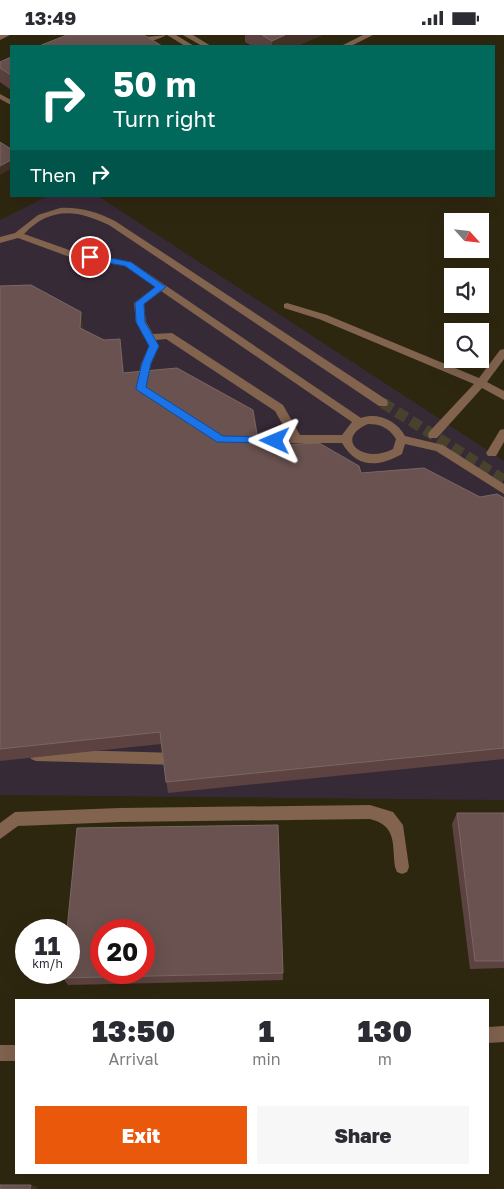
<!DOCTYPE html>
<style>
body{margin:0;font-family:"Golos Text",sans-serif;background:#f7f7f7;color:#2b2b33;height:100vh;display:flex;flex-direction:column;font-size:19px;white-space:nowrap}
*{box-sizing:border-box;margin:0}
p{font-size:16px;color:#7c7c81}
.icon{flex:none;width:28px;height:28px;fill:none;stroke:currentColor;stroke-width:2;stroke-linecap:round;stroke-linejoin:round}
.map{position:relative;flex:1;overflow:hidden}
.panel{position:absolute;left:15px;top:964px;width:474px;height:175px;display:flex;flex-direction:column;background:#fff;border-radius:0px;box-shadow:0 5px 20px #0002}
.panel>*{flex:none}
.top-card{position:absolute;left:10px;top:10px;width:485px;height:152px;border-radius:0px;box-shadow:0 5px 20px #0002;background:#00695c;color:#fff;overflow:hidden}
.needle{width:32px;rotate:117deg}
.buttons{position:absolute;left:444px;top:178px;display:grid;gap:10px}
.buttons a{display:grid;place-items:center;width:45px;height:45px;border-radius:0px;background:#fff;box-shadow:0 5px 20px #0002;font-size:25px}
.speed{position:absolute;left:15px;top:884px;display:flex;gap:10px;font-size:25px;font-weight:700;text-align:center}
.speed>*{display:grid;place-content:center;width:65px;height:65px;border-radius:50%;background:#fff;box-shadow:0 5px 20px #0002;line-height:1}
.speed small{font-size:12px;font-weight:400}
.speed .limit{border:8px solid #d22;background:#fff;color:#111}
.pin{position:absolute;display:grid;place-items:center;width:42px;height:42px;color:#fff;margin:-21px;border:2px solid #fff;border-radius:50%;box-shadow:0 1px 5px #0007}
.me{position:absolute;width:55px;margin:-28px;rotate:271deg;stroke-linejoin:round;filter:drop-shadow(0 0 4px #0008)}
.turn{display:flex;align-items:center;gap:18px;height:105px;padding:0 20px;font-size:22px}
.turn .icon{width:65px;height:65px;stroke-width:2.5}
.turn b{display:block;font-size:35px;line-height:42px}
.then{display:flex;align-items:center;height:48px;padding:0 20px;background:#0003;gap:10px;font-size:19px}
.eta{display:flex;justify-content:space-evenly;align-items:center;height:85px;text-align:center}
.eta b{font-size:30px;font-weight:800;line-height:35px}
.cta{display:flex;gap:10px;margin-top:auto;padding:10px 20px}
.cta a{flex:1;height:58px;border-radius:0px;background:#ea580c;color:#fff;font-size:20px;font-weight:800;line-height:58px;text-align:center}
.cta a+a{background:#f7f7f7;color:#2b2b33}
.status{display:flex;justify-content:space-between;align-items:center;height:35px;padding:0 25px;background:#fff;direction:ltr}
.status svg{height:14px;fill:currentColor}
.map>svg:first-child{display:block}
.medical{fill:#372a37}
.lines{fill:none;stroke-linecap:round;stroke-linejoin:round}
.minor-tunnel{stroke:#48422c;stroke-width:11;stroke-dasharray:11 5.5;stroke-linecap:butt}
.minor{fill:#81634e;fill-rule:evenodd}
.wall{fill:#5c4240}
.shaded-wall{fill:#443127}
.building{fill:#69524f;stroke:#7b6762;fill-rule:evenodd}
.route{fill:#1a73e8;stroke:#114b97}
</style>
<div class="status"><b>13:49</b><svg viewBox="0 0 49 12"><path d="M0 12V9h3v3zM5 12V6h3v6zM10 12V3h3v9zM15 12V0h3v12zM26 1h20v11H26zM47 4h2v5h-2z"/></svg></div>
<div class="map">
<svg width="504" height="1154" viewBox="0 0 504 1154">
<rect width="100%" height="100%" fill="#2e2710"/>
<polygon class="medical" points="48,161 98,161 504,426 504,765 0,760 0,185"/>
<g class="lines">
<polyline class="minor-tunnel" points="383,368 504,445"/>
<g class="minor">
<polygon points="0,0 10,0 0,5"/>
<path d="M124 0 145 2 166 0C154 8 135 9 124 0Z"/>
<polygon points="167,0 176,0 194,11 185,11"/>
<polygon points="183,0 193,0 211,11 202,11"/>
<polygon points="363,0 373,0 351,11 341,11"/>
<polygon points="0,59 11,65 11,70 0,64"/>
<path d="M60 173C81 172 96 177 115 186L387 365 388 368 387 371H379L109 190C77 175 51 171 24 199L72 216 131 227 361 383C378 377 397 386 405 401L443 410 504 449V459L436 416 405 409 402 419C379 432 357 434 342 408H237L236 405 241 401H289L275 376 166 304 156 305 159 311 151 329 146 351 145 354H137L136 351 141 329 149 311 136 287 134 268 155 252 125 231 67 221 18 203 0 208V202L15 198 38 180ZM161 256 352 387 342 400H300L283 370 172 298 153 299 146 287 144 269ZM368 389C381 389 389 393 396 404L393 414C363 430 333 404 368 389Z"/>
<polygon points="287,268 327,280 479,343 500,315 504,314 504,324 487,347 504,356 504,365 482,353 437,403 429,403 428,400 429,397 474,349 319,284 284,273 284,269"/>
<polygon points="504,394 504,407 496,421 488,421 486,418 488,415 500,395"/>
<polygon points="36,714 178,718 183,720 185,724 183,728 178,730 36,726 31,724 29,720 31,716"/>
<path d="M370 770 393 777 403 790 409 832 407 837 402 839 397 837 395 832C392 808 397 791 370 784L120 787 18 791 0 804V788L15 777 120 773Z"/>
<polygon points="504,991 504,1007 488,1008 488,992"/>
<rect x="0" y="1010" width="16" height="16"/>
</g>
</g>
<g class="wall">
<polygon points="245,0 322,0 297,11 252,11 245,7"/>
<polygon points="11,22 11,55 0,47 0,27"/>
<polygon points="0,251 81,277 83,295 122,319 124,338 259,411 361,438 480,462 504,463 504,724 168,758 161,709 0,726"/>
<polygon points="457,778 504,778 504,933 470,934 452,789"/>
<polygon points="283,938 283,945 68,950 63,943"/>
</g>
<g class="shaded-wall">
<polygon points="285,0 322,0 297,11 272,11 272,6"/>
<polygon points="11,125 11,134 0,140 0,131"/>
<polygon points="81,277 83,293 83,309 80,293"/>
<polygon points="120,304 122,319 125,353 123,338"/>
<polygon points="31,1150 37,1152 37,1154 30,1154"/>
</g>
<g class="building">
<polygon points="67,0 144,0 162,11 39,11"/>
<polygon points="262,0 285,0 272,6"/>
<polygon points="11,22 11,40 0,33 0,27"/>
<polygon points="0,107 11,114 11,125 0,131"/>
<polygon points="31,250 81,277 80,293 104,305 120,304 123,338 177,333 253,375 259,411 319,408 359,431 361,438 424,433 480,462 497,459 504,463 504,713 166,747 160,697 0,714 0,251"/>
<polygon points="457,778 504,778 504,926 475,926"/>
<path d="M278 790 283 938 63 943 64 938H69V895H67L77 793ZM101 895H144V938H101Z"/>
<polygon points="0,1150 31,1150 30,1154 0,1154"/>
</g>
<polygon class="route" points="90,219 131,227 166,252 144,269 145,287 159,311 151,328 146,352 223,401 275,402 279,403 279,408 217,407 137,355 136,353 142,328 149,311 136,287 135,268 155,252 125,231 86,224 85,222"/>
</svg>
<div class="buttons">
<a><svg class="needle" viewBox="-14 -14 28 28"><path d="M0-13l5 13h-10z" fill="#e53935"/><path d="M0 13l5-13h-10z" fill="#7c7c81"/></svg></a>
<a><svg class="icon" aria-label="sound" viewBox="0 0 24 24"><path d="M4 9h4l5-4v14l-5-4H4zM17 9q2 3 0 6"/></svg></a>
<a><svg class="icon" aria-label="search" viewBox="0 0 24 24"><circle cx="10" cy="10" r="6"/><path d="M15 15l6 6"/></svg></a>
</div>
<div class="speed"><div>11<small>km/h</small></div><div class="limit">20</div></div>
<div class="pin" style="left:90px;top:222px;background:#d93025"><svg class="icon" aria-label="arrive" viewBox="0 0 24 24"><path d="M6 21V4h12l-3 4 3 4H6"/></svg></div>
<svg class="me" style="left:275px;top:406px" viewBox="-20 -20 40 40"><path d="M0-17L14 15 0 8-14 15z" fill="#1a73e8" stroke="#fff" stroke-width="4"/></svg>
<div class="top-card">
<div class="turn"><svg class="icon" aria-label="right" viewBox="0 0 24 24"><path d="M7 20v-9h11M14 6l5 5-5 5"/></svg><div><b>50 m</b>Turn right</div></div>
<div class="then">Then<svg class="icon" aria-label="right" viewBox="0 0 24 24"><path d="M7 20v-9h11M14 6l5 5-5 5"/></svg></div>
</div>
<section class="panel">
<div class="eta">
<div><b>13:50</b><p>Arrival</p></div>
<div><b>1</b><p>min</p></div>
<div><b>130</b><p>m</p></div>
</div>
<div class="cta"><a>Exit</a><a>Share</a></div>
</section>
</div>
